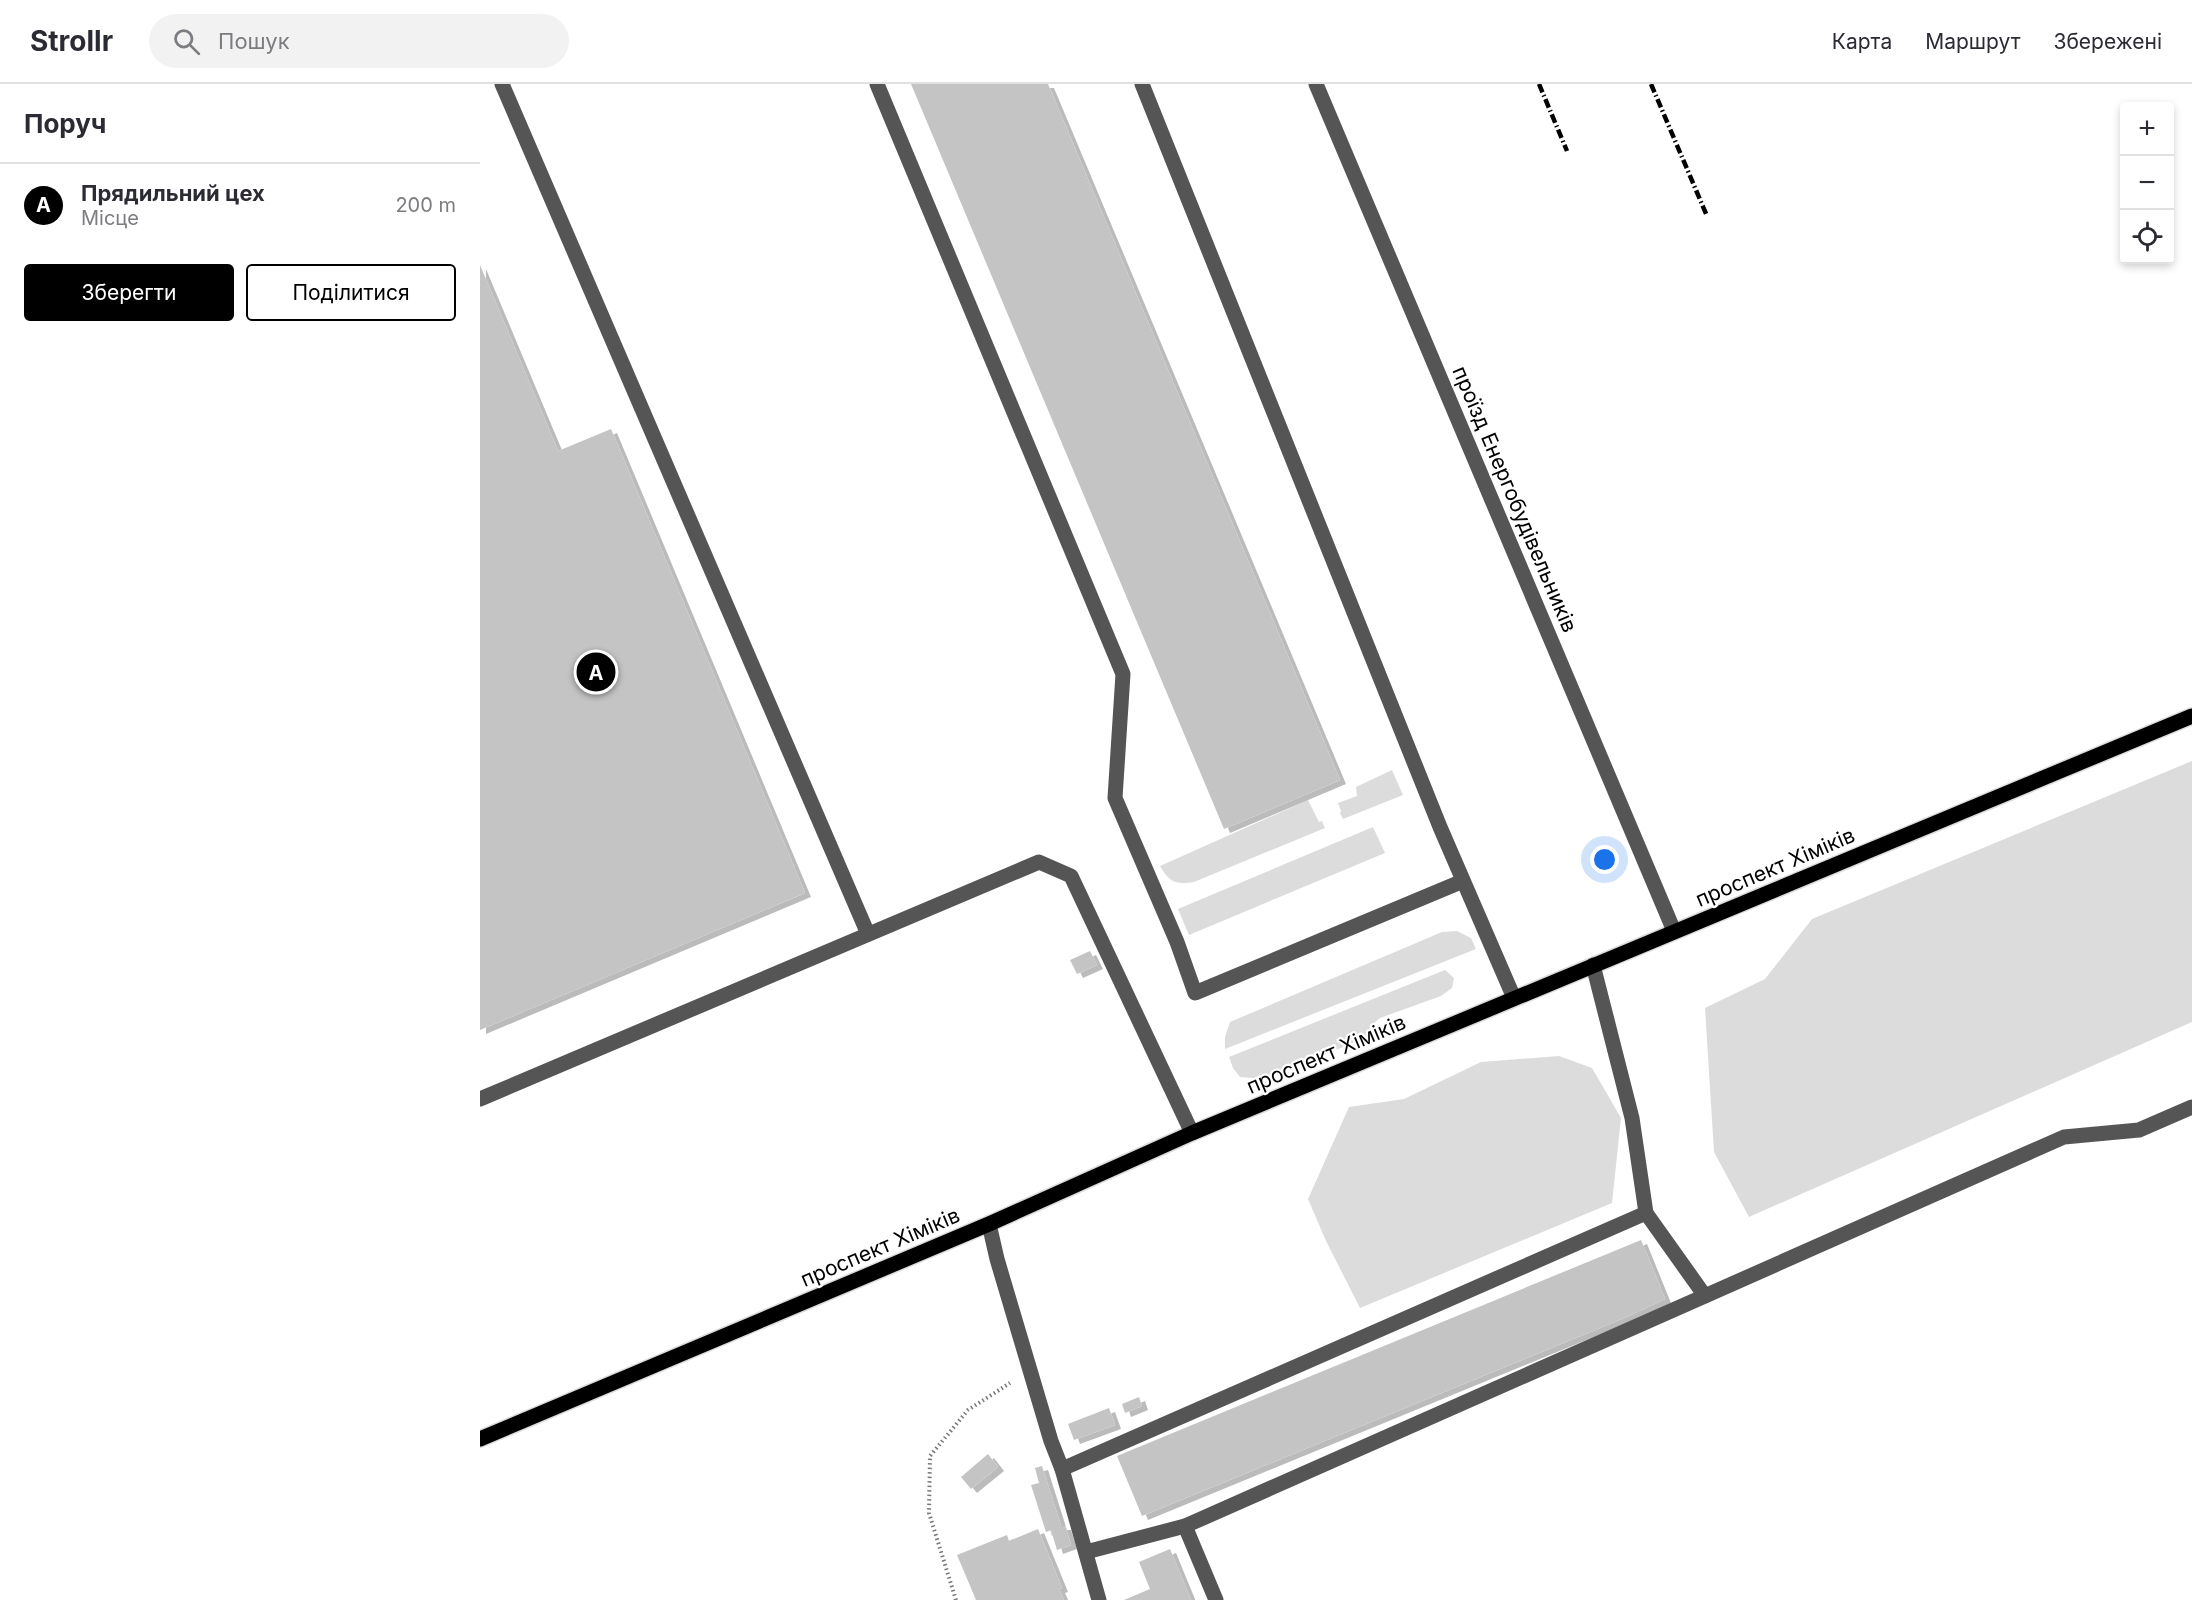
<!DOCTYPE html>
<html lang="uk">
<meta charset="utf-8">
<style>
body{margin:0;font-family:Inter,sans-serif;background:#f2f2f3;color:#2b2b33}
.controls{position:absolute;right:18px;top:18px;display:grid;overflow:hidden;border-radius:6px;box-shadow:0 3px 9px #0003}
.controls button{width:54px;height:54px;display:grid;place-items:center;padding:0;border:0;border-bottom:2px solid #e1e1e2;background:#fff;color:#2b2b33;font:30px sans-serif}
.you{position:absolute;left:1125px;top:776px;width:21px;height:21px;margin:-15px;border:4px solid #fff;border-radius:50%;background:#1a73e8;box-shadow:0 0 0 9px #1a73e833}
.badge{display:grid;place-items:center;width:39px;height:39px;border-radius:50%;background:#000;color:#fff;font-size:20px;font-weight:700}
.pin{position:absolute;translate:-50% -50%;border:3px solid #fff;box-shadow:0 2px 6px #0006}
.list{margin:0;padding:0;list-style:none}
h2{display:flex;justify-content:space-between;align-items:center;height:78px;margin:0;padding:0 24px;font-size:26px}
h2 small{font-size:20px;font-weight:400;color:#7c7c81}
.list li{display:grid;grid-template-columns:39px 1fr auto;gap:18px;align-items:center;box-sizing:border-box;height:84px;padding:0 24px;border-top:2px solid #e1e1e2}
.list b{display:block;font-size:22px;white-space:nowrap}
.list p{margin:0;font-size:20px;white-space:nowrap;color:#7c7c81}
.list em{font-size:20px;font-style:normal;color:#7c7c81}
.actions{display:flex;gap:12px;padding:18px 24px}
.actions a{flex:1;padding:14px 0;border:2px solid #000;border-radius:6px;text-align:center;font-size:21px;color:#000}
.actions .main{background:#000;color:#fff}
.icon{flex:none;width:33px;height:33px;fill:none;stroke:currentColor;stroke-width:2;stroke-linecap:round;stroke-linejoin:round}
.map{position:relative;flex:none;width:1712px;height:1516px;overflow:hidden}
header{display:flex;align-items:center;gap:36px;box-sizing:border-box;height:84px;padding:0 30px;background:#fff;border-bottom:2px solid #e1e1e2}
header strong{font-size:28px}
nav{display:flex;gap:33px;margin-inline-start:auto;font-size:21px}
.search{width:420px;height:54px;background:#f2f2f3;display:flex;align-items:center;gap:15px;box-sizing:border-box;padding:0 21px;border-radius:33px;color:#7c7c81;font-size:22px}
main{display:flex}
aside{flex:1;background:#fff}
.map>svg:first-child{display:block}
.green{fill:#dcdcdc}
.building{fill:#c4c4c4;filter:url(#shadow)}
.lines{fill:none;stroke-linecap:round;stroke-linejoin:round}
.major-casing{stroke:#dbdbdb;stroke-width:18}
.path{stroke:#777;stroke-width:4;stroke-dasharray:1.5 3;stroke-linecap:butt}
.minor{stroke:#555;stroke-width:15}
.major{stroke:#000;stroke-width:15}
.rail{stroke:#000;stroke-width:4.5;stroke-dasharray:9 3 1.5 3;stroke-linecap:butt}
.labels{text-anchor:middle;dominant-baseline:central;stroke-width:4.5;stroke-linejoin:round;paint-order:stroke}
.street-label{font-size:21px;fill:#000;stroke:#fff}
</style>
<header>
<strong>Strollr</strong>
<div class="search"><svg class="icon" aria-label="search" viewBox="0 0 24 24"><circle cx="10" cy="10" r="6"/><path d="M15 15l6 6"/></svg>Пошук</div>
<nav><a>Карта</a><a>Маршрут</a><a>Збережені</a></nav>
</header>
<main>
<aside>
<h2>Поруч<small></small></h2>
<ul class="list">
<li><span class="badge">A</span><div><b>Прядильний цех</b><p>Місце</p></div><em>200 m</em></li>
</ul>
<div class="actions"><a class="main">Зберегти</a><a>Поділитися</a></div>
</aside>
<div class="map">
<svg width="1712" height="1516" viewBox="0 0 1712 1516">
<defs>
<filter id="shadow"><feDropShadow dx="6" dy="4" stdDeviation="0" flood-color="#0004"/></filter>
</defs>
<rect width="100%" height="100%" fill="#fff"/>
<g class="green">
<polygon points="1712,677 1712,938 1269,1133 1234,1068 1225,924 1285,895 1332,835"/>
<polygon points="912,686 923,711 863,735 860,729 861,727 858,719 877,712 876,703"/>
<path d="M828 716 839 738 842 737 845 744 714 798C695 801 689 798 680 782Z"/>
<polygon points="893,743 905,769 709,851 698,825"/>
<polygon points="977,847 991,854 996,865 745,965 745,953 750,938 962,848"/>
<polygon points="965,886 974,894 972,904 961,912 900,934 894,939 893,944 896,949 787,995 760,993 753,984 749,973"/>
<polygon points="1079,972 1112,984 1141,1034 1132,1119 880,1224 846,1157 828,1115 869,1023 924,1015 1001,978"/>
</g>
<g class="building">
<polygon points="431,0 568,0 860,696 744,745"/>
<polygon points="0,181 78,367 131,345 325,809 0,946"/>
<polygon points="610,867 617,881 597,890 590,876"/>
<polygon points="1161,1156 1185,1215 1144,1234 662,1432 637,1372"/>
<polygon points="659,1313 662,1322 645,1329 642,1320"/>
<polygon points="629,1324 635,1341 594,1356 588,1340"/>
<polygon points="508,1370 518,1383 491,1405 481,1393"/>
<polygon points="562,1382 581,1442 585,1442 591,1461 577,1466 571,1446 566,1448 551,1401 559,1399 555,1384"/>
<polygon points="558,1445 582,1504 579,1505 584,1516 496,1516 477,1471 527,1451 529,1457"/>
<polygon points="690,1465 711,1516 644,1516 670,1505 659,1478"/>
</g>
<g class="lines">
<g class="major-casing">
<polyline id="major" points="0,1355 509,1140 712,1049 1712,632"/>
</g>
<polyline class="path" points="476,1516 449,1429 450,1372 488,1326 530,1299"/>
<g class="minor">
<polyline points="22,0 388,850"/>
<polyline points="397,0 643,590 635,714 697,858 715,909 983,797"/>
<polyline points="662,0 960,743 1034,914"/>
<polyline points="836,0 1194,847"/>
<polyline points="1113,881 1152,1034 1166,1129 1225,1212"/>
<polyline points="0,1015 559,778 591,792 712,1049"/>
<polyline points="509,1140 517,1175 571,1357 582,1385 619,1516"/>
<polyline points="582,1385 1166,1129"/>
<polyline points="705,1442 736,1516"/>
<polyline points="606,1468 705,1442 1584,1053 1659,1046 1712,1023"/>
</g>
<use href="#major" class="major"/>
<g class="rail">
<polyline points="1059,0 1087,67"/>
<polyline points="1171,0 1227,132"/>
</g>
</g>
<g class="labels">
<g class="street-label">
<text transform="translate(1035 415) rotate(67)">проїзд Енергобудівельників</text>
<text transform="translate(1295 783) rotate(-23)">проспект Хіміків</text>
<text transform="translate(846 970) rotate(-23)">проспект Хіміків</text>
<text transform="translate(400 1163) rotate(-23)">проспект Хіміків</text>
</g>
</g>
</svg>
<div class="controls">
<button>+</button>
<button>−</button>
<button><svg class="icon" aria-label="locate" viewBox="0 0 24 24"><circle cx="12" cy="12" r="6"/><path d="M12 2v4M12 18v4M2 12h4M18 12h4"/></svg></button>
</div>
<div class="you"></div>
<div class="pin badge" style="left:116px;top:588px">A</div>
</div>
</main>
